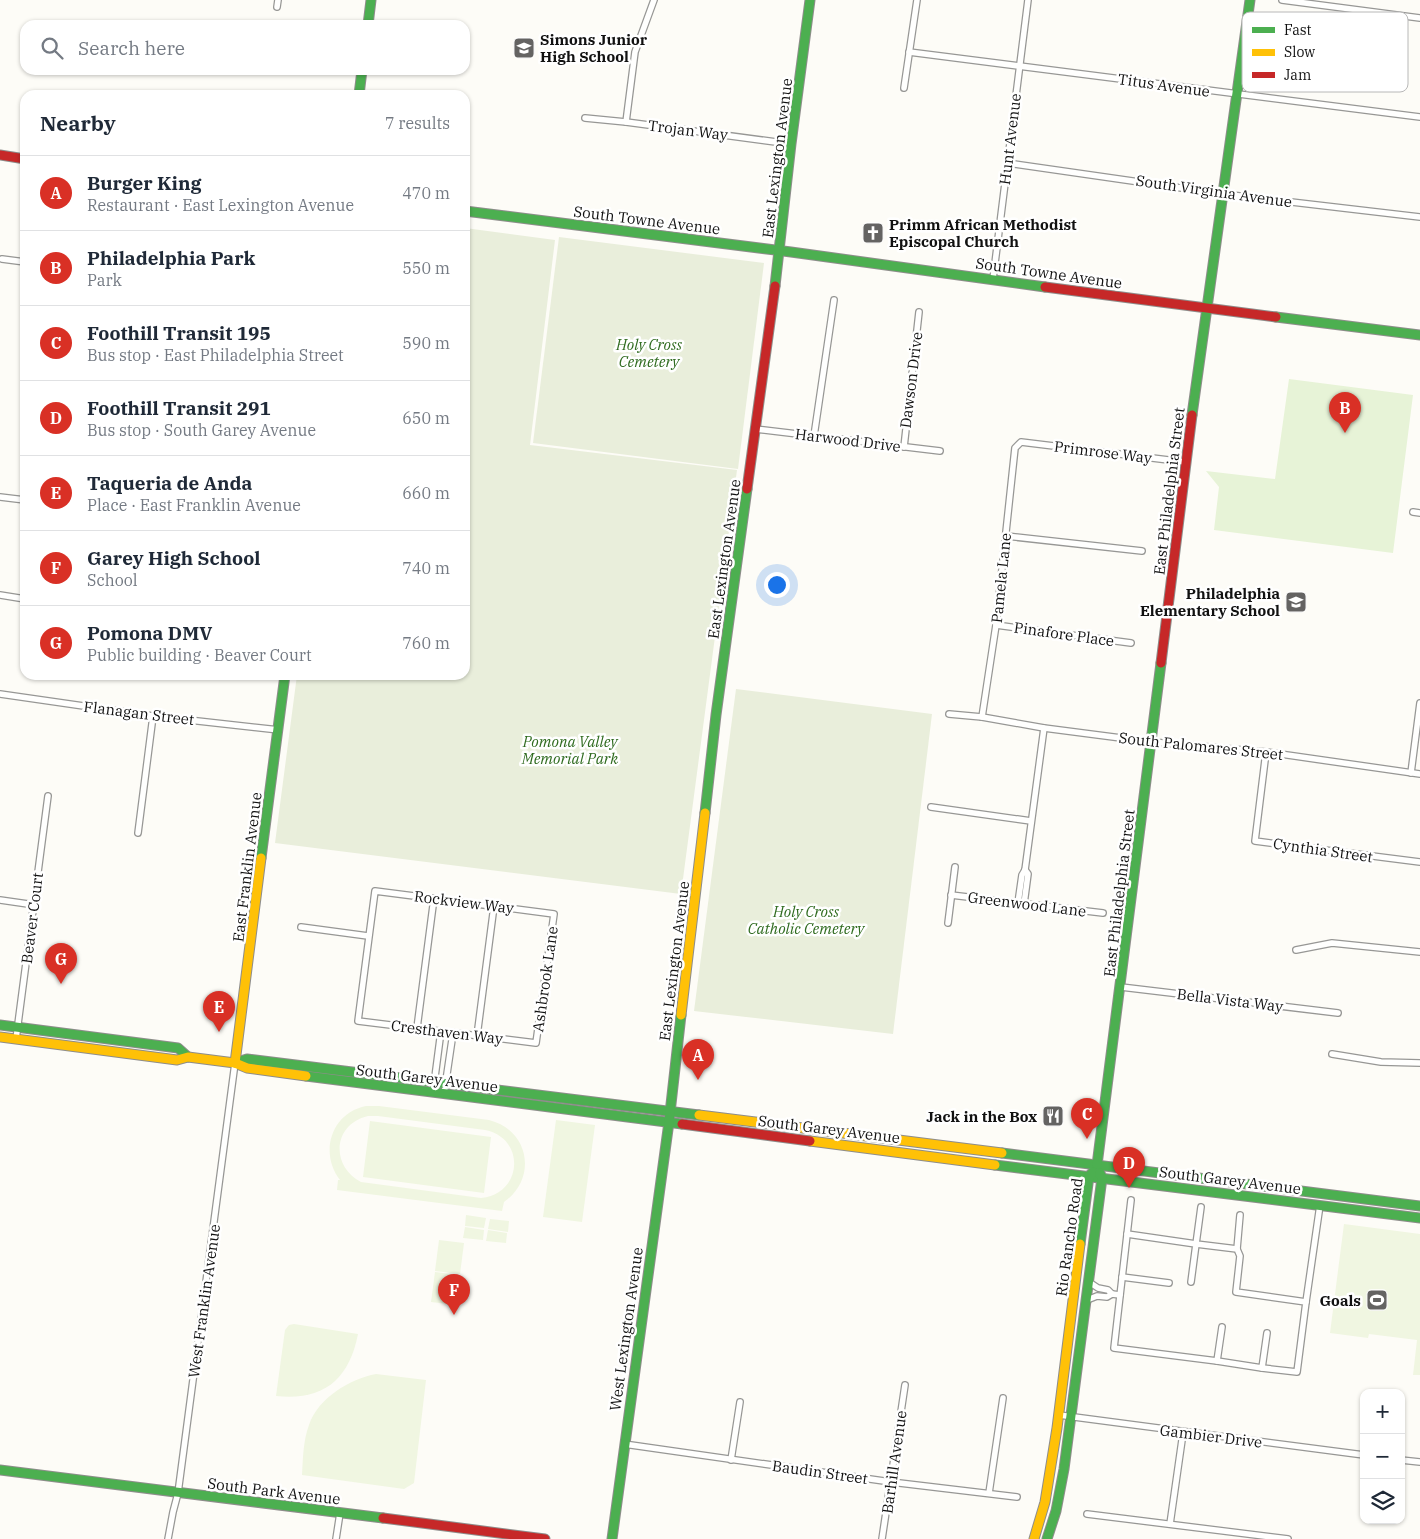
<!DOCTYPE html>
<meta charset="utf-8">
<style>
body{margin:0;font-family:"IBM Plex Serif",serif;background:#f6f6f7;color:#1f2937}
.controls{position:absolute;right:15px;bottom:15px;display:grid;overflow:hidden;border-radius:10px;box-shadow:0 1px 4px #0004}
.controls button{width:45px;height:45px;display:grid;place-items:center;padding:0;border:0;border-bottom:1px solid #e0e1e3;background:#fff;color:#1f2937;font:25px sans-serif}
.you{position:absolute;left:776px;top:584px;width:18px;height:18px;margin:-12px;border:4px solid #fff;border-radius:50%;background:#1a73e8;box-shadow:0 0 0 8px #1a73e833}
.badge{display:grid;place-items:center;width:32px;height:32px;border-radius:50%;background:#d93025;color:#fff;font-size:16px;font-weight:700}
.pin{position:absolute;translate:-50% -41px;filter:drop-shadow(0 1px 2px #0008)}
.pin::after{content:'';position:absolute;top:26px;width:18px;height:15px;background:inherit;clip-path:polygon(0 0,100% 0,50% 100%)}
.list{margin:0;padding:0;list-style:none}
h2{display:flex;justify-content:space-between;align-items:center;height:65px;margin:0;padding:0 20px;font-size:21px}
h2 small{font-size:16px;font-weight:400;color:#747a83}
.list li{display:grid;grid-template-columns:32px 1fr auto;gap:15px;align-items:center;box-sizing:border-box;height:75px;padding:0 20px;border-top:1px solid #e0e1e3}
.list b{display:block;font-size:19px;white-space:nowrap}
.list p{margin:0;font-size:16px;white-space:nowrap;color:#747a83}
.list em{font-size:16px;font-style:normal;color:#747a83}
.icon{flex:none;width:28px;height:28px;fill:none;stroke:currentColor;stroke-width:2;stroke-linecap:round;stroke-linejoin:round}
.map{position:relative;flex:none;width:1420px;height:1539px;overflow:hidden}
.search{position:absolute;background:#fff;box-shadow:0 1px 4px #0004;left:20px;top:20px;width:450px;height:55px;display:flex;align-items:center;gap:12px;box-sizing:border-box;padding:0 18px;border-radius:15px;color:#747a83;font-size:19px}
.panel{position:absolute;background:#fff;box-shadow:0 1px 4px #0004;left:20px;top:90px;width:450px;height:590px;border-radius:15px}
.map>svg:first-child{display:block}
.green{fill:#e7f3d7}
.cemetery{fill:#e9eedb}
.pitch{fill:#f0f6e1;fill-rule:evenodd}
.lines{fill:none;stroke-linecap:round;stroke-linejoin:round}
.street-casing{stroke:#979795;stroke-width:8}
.fast-casing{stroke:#8e8d8b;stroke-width:11}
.slow-casing{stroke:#8e8d8b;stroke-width:11}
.jam-casing{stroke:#8e8d8b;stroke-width:11}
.street{stroke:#fffffe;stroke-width:5.5}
.fast{stroke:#4caf50;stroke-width:9}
.slow{stroke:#ffc107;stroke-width:9}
.jam{stroke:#c62828;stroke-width:9}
.labels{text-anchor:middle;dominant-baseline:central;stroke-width:5;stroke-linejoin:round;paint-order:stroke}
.poi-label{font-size:15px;font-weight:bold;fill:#111;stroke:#fff;text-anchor:end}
.street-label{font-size:15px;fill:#111;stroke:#fff}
.park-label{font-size:15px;font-style:italic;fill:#2f6b1f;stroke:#fff}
.key{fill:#fff;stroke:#b8b8b8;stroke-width:1}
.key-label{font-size:14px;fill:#111}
</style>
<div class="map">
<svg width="1420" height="1539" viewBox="0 0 1420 1539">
<rect width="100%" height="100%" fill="#fdfcf7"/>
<polygon class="green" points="1289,379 1413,395 1393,553 1214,530 1219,487 1206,471 1275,479"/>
<g class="cemetery">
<polygon points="465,228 555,240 530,445 737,470 681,894 275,843 297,675 465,675"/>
<polygon points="559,237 764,263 738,469 533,443"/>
<polygon points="736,689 932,714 893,1034 694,1011"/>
</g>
<g class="pitch">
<path d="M366 1106H379L489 1120C529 1130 538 1178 504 1202L502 1211 337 1190 338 1180H340C319 1153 331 1113 366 1106ZM368 1116H378L485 1130C526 1138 523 1194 481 1198L361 1182C330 1166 333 1124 368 1116Z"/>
<polygon points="556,1120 595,1125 582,1222 543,1217"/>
<polygon points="370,1121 491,1137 484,1193 363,1177"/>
<polygon points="466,1215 486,1218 484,1228 465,1226"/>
<polygon points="490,1219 509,1221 508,1232 488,1229"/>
<polygon points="1344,1224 1420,1234 1420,1375 1413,1375 1417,1340 1369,1334 1368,1338 1330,1333"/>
<polygon points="465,1227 484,1230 483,1240 463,1238"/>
<polygon points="488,1230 507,1233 506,1243 486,1241"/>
<polygon points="439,1240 464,1243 460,1274 435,1271"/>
<polygon points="435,1272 460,1275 456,1305 431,1302"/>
<path d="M294 1324 358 1334C349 1380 323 1401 276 1396L285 1330 289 1325Z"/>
<path d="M376 1374 426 1380 414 1483 404 1489 302 1475C303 1459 303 1441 309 1425 318 1398 350 1379 376 1374Z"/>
</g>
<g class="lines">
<g class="street-casing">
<g id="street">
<polyline points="1282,0 1420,18"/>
<polyline points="277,7 278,0"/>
<polyline points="909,52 1420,117"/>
<polyline points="904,88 917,0"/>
<polyline points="585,118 626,122 791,144"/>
<polyline points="626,122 635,52 654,0"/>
<polyline points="1007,163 1223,194 1420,217"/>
<polyline points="2,259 25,262"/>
<polyline points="993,279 1028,0"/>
<polyline points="755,429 940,451"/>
<polyline points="814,436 834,300"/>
<polyline points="904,447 919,312"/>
<polyline points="0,497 25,500"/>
<polyline points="1413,512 1420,513"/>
<polyline points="1006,536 1142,551"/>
<polyline points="0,595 25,599"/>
<polyline points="996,625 1131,643"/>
<polyline points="0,694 153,716 279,730"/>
<polyline points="949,714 982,717 1044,728 1152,742 1266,752 1420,774"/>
<polyline points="982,717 996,625 1015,448 1021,442 1185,462"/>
<polyline points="1266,752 1255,841 1420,862"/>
<polyline points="1411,773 1420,703"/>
<polyline points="931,807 1031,821"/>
<polyline points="138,833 153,716"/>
<polygon points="375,891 554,914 536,1043 358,1021"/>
<polyline points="951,895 1103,913"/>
<polyline points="0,900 35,905"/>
<polyline points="1018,903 1022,875 1025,870 1044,728"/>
<polyline points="1024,904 1028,874 1025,870"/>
<polyline points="948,923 955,867"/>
<polyline points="301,927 368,936"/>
<polyline points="1296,950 1332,943 1420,952"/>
<polyline points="1121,987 1338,1013"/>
<polyline points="417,1028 434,898"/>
<polyline points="477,1036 494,906"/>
<polyline points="16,1039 48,796"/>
<polyline points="1332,1054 1381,1062 1420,1063"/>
<polyline points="433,1092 441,1031"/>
<polyline points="444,1094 453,1033"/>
<polyline points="1131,1200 1114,1348 1217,1361 1222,1327"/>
<polyline points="1201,1207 1196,1244 1237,1249 1240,1256 1236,1292 1306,1302 1297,1372 1262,1368"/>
<polyline points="1127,1234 1196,1244 1191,1282"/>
<polyline points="1237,1249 1240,1215"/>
<polyline points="1122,1277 1169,1283"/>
<polyline points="1089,1282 1098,1288 1108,1290 1112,1294"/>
<polyline points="1087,1300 1097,1296 1107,1297 1112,1294 1120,1295"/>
<polyline points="1306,1302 1320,1205"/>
<polyline points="1217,1361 1262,1368 1267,1333"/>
<polyline points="1059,1415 1364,1455"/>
<polyline points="624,1444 891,1482 1017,1497"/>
<polyline points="731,1460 740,1402"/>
<polyline points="1401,1460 1420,1462"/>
<polyline points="989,1493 1003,1398"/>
<polyline points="1087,1514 1288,1539"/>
<polyline points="1170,1524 1183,1433"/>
<polyline points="168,1539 173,1512 178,1493 235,1063"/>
<polyline points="336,1539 340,1513"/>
<polyline points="882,1539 905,1385"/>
</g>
</g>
<g class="fast-casing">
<g id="fast">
<polyline points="368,25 371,0"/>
<polyline points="359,95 362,70"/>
<polyline points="465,211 791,252 1045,287"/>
<polyline points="775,286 791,144 810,0"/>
<polyline points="1276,317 1420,335"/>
<polyline points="1192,415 1250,0"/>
<polyline points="705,813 716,715 747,489"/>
<polyline points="261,858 285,675"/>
<polyline points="0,1025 178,1048 188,1057"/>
<polyline points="235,1063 247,1059 699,1115"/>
<polyline points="306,1076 682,1124"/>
<polyline points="1002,1153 1420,1206"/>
<polyline points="995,1165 1420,1218"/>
<polyline points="1097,1165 1161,663"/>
<polyline points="1080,1244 1089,1176 1093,1172"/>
<polyline points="0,1470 383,1518"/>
<polyline points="612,1539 669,1122 681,1015"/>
<polyline points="1047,1539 1056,1511 1064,1469 1102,1178 1100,1173"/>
</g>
</g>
<g class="slow-casing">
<g id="slow">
<polyline points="681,1015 705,813"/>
<polyline points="0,1037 177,1060 188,1057 235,1063 247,1068 306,1076"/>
<polyline points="235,1063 261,858"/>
<polyline points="699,1115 1002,1153"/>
<polyline points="810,1141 995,1165"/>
<polyline points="1034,1539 1045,1502 1057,1428 1080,1244"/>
</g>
</g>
<g class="jam-casing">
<g id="jam">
<polyline points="0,155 25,159"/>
<polyline points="1045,287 1276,317"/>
<polyline points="747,489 775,286"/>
<polyline points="1161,663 1192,415"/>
<polyline points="682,1124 810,1141"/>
<polyline points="383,1518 545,1539"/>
</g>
</g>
<use href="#street" class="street"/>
<use href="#fast" class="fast"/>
<use href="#slow" class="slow"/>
<use href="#jam" class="jam"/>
</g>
<defs>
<g id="school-square" transform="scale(1.125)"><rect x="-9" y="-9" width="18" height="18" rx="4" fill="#646362" stroke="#fff"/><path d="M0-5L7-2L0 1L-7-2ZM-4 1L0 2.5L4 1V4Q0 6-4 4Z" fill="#fff"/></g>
<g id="church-square" transform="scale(1.125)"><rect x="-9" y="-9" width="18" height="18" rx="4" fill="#646362" stroke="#fff"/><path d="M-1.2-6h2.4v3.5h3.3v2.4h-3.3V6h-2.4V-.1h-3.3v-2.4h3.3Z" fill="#fff"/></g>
<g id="restaurant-square" transform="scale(1.125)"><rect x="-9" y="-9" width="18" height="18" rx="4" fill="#646362" stroke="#fff"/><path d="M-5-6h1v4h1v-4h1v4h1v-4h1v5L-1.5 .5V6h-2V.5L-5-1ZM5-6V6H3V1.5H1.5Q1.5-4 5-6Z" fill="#fff"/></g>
<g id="stadium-square" transform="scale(1.125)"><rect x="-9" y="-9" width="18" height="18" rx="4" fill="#646362" stroke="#fff"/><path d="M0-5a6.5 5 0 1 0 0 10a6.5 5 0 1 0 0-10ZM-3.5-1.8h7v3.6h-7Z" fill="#fff"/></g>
</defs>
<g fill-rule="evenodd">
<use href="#school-square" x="524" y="48"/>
<use href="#church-square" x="873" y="233"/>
<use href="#school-square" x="1296" y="602"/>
<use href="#restaurant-square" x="1053" y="1116"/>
<use href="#stadium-square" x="1377" y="1300"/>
</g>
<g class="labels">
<g class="poi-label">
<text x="540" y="39" text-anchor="start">Simons Junior<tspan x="540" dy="17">High School</tspan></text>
<text x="889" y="224" text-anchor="start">Primm African Methodist<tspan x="889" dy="17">Episcopal Church</tspan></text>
<text x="1280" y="593">Philadelphia<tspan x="1280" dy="17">Elementary School</tspan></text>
<text x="1037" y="1116">Jack in the Box</text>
<text x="1361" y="1300">Goals</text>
</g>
<g class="street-label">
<text transform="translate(1164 85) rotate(8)">Titus Avenue</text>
<text transform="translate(688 130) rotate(7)">Trojan Way</text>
<text transform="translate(1010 139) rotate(-83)">Hunt Avenue</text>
<text transform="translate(777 158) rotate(-83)">East Lexington Avenue</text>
<text transform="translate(1214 191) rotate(8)">South Virginia Avenue</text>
<text transform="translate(647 220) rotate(7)">South Towne Avenue</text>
<text transform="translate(1049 273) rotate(8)">South Towne Avenue</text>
<text transform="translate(911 380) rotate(-83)">Dawson Drive</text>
<text transform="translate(848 440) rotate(7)">Harwood Drive</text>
<text transform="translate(1103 452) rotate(7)">Primrose Way</text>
<text transform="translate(1169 491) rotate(-83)">East Philadelphia Street</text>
<text transform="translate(724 559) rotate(-82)">East Lexington Avenue</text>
<text transform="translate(1001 578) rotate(-84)">Pamela Lane</text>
<text transform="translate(1064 634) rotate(8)">Pinafore Place</text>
<text transform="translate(139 713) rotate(7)">Flanagan Street</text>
<text transform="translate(1201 746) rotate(6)">South Palomares Street</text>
<text transform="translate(1323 850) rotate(8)">Cynthia Street</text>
<text transform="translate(247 867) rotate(-83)">East Franklin Avenue</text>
<text transform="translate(1119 893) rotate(-83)">East Philadelphia Street</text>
<text transform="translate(464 902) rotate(7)">Rockview Way</text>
<text transform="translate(1027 904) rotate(7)">Greenwood Lane</text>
<text transform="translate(32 918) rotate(-83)">Beaver Court</text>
<text transform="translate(674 961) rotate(-83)">East Lexington Avenue</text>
<text transform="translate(545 979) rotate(-82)">Ashbrook Lane</text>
<text transform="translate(1230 1000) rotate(7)">Bella Vista Way</text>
<text transform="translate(447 1032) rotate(7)">Cresthaven Way</text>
<text transform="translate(427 1078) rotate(7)">South Garey Avenue</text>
<text transform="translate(829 1129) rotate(7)">South Garey Avenue</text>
<text transform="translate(1230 1180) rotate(7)">South Garey Avenue</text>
<text transform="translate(1069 1237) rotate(-82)">Rio Rancho Road</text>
<text transform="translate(204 1301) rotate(-82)">West Franklin Avenue</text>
<text transform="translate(626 1329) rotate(-82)">West Lexington Avenue</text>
<text transform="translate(1211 1436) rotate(7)">Gambier Drive</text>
<text transform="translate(894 1462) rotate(-82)">Barhill Avenue</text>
<text transform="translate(820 1472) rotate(8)">Baudin Street</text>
<text transform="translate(274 1491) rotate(7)">South Park Avenue</text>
</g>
<g class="park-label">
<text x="649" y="344">Holy Cross<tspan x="649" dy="17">Cemetery</tspan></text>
<text x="570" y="741">Pomona Valley<tspan x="570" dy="17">Memorial Park</tspan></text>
<text x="806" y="911">Holy Cross<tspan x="806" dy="17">Catholic Cemetery</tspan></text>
</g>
</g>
<rect x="1242" y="12" width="166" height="80" rx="8" class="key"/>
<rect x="1252" y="27" width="23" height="6" fill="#4caf50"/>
<rect x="1252" y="49" width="23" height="7" fill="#ffc107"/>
<rect x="1252" y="72" width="23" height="6" fill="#c62828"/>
<g class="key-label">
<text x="1284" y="35">Fast</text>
<text x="1284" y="57">Slow</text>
<text x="1284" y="80">Jam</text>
</g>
</svg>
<div class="controls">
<button>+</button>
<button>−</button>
<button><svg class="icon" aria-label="layers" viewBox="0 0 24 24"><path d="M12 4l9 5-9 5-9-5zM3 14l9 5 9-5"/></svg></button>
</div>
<div class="you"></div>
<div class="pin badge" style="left:698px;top:1080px">A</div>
<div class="pin badge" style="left:1345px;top:433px">B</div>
<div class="pin badge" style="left:1087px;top:1139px">C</div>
<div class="pin badge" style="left:1129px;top:1188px">D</div>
<div class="pin badge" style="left:219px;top:1032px">E</div>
<div class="pin badge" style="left:454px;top:1315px">F</div>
<div class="pin badge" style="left:61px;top:984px">G</div>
<div class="search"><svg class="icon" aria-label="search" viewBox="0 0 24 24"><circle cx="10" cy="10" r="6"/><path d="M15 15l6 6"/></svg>Search here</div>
<section class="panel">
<h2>Nearby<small>7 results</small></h2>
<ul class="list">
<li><span class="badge">A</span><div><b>Burger King</b><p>Restaurant · East Lexington Avenue</p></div><em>470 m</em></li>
<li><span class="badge">B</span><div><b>Philadelphia Park</b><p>Park</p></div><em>550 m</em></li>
<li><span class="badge">C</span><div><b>Foothill Transit 195</b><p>Bus stop · East Philadelphia Street</p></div><em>590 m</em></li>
<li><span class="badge">D</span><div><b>Foothill Transit 291</b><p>Bus stop · South Garey Avenue</p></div><em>650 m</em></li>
<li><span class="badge">E</span><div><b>Taqueria de Anda</b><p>Place · East Franklin Avenue</p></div><em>660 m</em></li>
<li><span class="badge">F</span><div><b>Garey High School</b><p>School</p></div><em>740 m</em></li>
<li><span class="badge">G</span><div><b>Pomona DMV</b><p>Public building · Beaver Court</p></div><em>760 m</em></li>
</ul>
</section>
</div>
